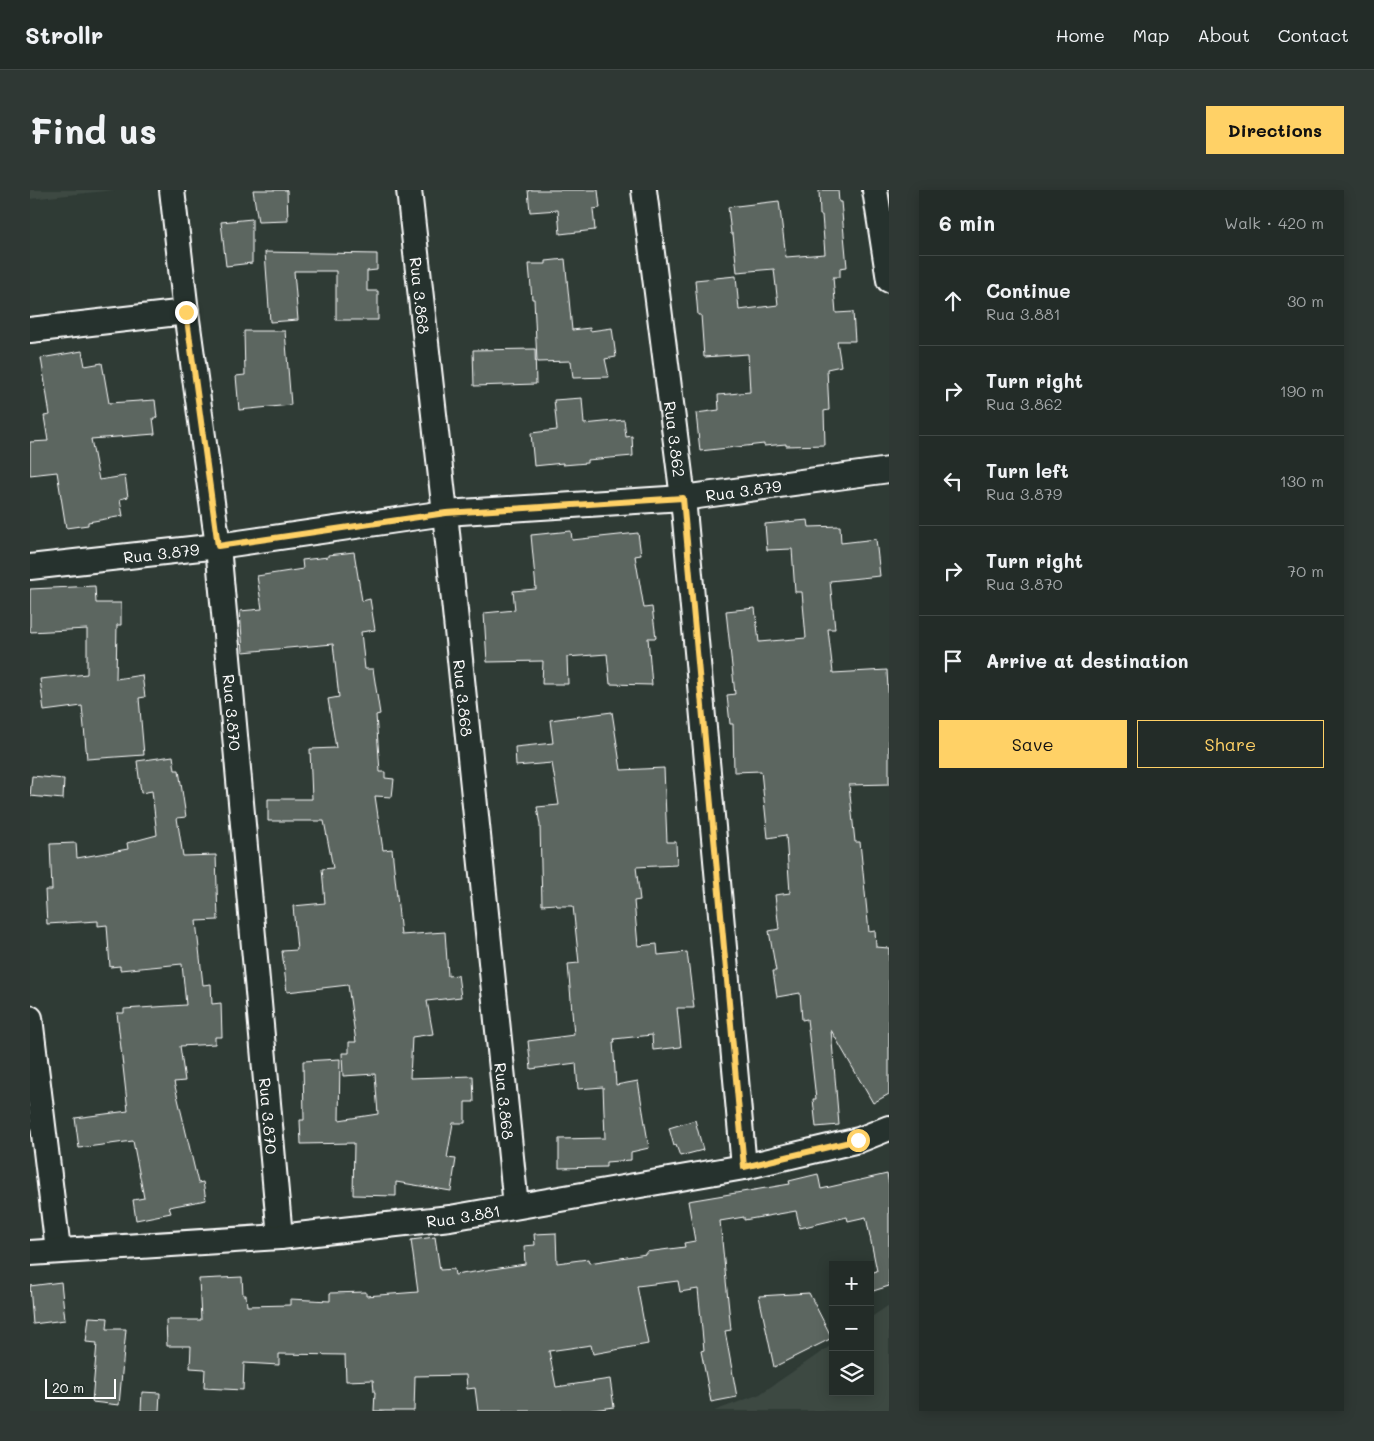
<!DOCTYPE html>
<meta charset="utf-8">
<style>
body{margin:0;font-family:Mali,sans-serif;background:#2f3834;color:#f1f3f6}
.controls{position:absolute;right:15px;bottom:15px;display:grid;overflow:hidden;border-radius:0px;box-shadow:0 2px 12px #0003}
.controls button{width:45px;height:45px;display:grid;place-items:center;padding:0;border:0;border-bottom:1px solid #404845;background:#232c28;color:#f1f3f6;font:25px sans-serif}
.scale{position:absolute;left:15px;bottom:12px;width:71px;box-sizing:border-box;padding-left:5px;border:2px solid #fff;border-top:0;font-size:14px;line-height:18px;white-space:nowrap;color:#fff;-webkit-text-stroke:4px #26332d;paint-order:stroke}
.stop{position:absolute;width:15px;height:15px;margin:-11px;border:4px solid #ffd166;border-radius:50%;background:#fff}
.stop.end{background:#ffd166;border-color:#fff;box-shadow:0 1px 5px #0008}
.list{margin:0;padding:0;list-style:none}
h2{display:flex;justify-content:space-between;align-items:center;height:65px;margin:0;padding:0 20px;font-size:21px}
h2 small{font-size:16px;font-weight:400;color:#a3a7a8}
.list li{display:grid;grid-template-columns:32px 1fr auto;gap:15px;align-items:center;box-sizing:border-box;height:90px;padding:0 20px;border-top:1px solid #404845}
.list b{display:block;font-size:19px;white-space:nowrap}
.list p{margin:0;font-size:16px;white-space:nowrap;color:#a3a7a8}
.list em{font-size:16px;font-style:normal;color:#a3a7a8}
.actions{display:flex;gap:10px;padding:15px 20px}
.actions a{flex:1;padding:11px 0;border:1px solid #ffd166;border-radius:0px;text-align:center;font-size:18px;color:#ffd166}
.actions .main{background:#ffd166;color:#111}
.icon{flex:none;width:28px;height:28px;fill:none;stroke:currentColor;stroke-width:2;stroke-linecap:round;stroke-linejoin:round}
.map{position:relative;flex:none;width:859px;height:1221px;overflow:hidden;border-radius:0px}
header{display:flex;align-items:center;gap:30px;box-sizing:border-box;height:70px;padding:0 25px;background:#232c28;border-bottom:1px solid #404845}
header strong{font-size:24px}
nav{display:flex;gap:28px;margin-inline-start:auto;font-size:18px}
.intro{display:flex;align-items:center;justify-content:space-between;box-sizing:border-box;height:120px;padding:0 30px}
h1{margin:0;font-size:35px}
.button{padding:12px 22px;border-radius:0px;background:#ffd166;color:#111;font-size:18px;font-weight:700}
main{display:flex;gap:30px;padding:0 30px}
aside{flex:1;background:#232c28;border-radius:0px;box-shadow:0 2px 12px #0003}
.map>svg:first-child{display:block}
.built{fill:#3c4842}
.building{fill:#5b6661;stroke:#fff}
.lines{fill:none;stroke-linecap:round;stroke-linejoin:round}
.minor-casing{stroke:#fff;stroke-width:28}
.minor{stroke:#26332d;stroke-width:24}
.route{stroke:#ffd166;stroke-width:6}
.labels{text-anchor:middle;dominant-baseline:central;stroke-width:4;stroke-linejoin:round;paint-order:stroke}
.street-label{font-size:16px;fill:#fff;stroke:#26332d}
</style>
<header>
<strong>Strollr</strong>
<nav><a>Home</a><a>Map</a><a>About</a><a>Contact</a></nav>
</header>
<div class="intro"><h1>Find us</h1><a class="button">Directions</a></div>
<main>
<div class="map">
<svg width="859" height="1221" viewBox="0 0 859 1221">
<rect width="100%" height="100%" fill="#2f3b35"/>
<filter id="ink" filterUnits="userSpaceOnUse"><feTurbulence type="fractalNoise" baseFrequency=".02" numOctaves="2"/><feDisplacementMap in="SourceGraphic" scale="10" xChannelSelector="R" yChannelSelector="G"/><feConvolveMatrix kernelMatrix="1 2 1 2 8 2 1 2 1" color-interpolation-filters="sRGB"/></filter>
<g filter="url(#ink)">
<g class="built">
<polygon points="0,0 85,0 0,9"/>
<polygon points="859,1115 859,1221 684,1221 730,1204 803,1154 803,1202 840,1202 840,1128"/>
</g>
<g class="building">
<polygon points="223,0 257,0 258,31 228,32"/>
<polygon points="498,0 568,0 570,18 563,19 565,40 530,44 528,20 500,22"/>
<polygon points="789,0 808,0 809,12 811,12 817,77 810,78 810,87 803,87 806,123 823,122 825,151 807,151 811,176 797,179 799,220 794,221 795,255 756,256 756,254 734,256 734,254 670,261 666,223 689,220 688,205 720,202 718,164 674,167 671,125 668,125 665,90 706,86 709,120 748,115 744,79 707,82 703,44 701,44 698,17 749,11 756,67 795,64 792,25 790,25"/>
<polygon points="222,29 222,73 196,76 191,32"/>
<polygon points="235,62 347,64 347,80 337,81 337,101 348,101 348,130 306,130 306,81 264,81 268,130 240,132"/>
<polygon points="535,69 542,140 560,138 560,141 582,138 586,167 575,169 579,187 543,188 541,171 507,172 504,109 502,109 499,74 516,74 516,71"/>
<polygon points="214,141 255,141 261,215 209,220 206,186 215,185"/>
<polygon points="505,159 506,194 444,196 443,160"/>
<polygon points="52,161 55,176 72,173 79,213 125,210 127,228 123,228 125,244 61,249 69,290 95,286 98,307 90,309 93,326 58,332 58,335 36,338 27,282 0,285 0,252 18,251 14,226 20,225 11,168"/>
<polygon points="552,208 554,234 594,230 596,247 602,246 603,266 557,270 557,273 533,275 533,273 504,276 501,243 527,240 524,210"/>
<polygon points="778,330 779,337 810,336 811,353 846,349 850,386 800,391 805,439 798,439 803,483 857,480 859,517 859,594 819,595 825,652 830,652 839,742 845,741 846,757 859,758 859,904 843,913 801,840 809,935 786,937 783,909 786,909 777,829 772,830 770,803 747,807 743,781 746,781 739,741 749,739 745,705 760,703 756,645 738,648 731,581 704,582 703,534 700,534 697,505 705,504 696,421 725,418 729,452 776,448 772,402 765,402 762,359 737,360 735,334"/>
<polygon points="541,341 542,350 608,343 611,365 605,366 614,418 622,417 626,448 618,448 622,495 580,494 577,464 537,467 538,494 512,494 513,471 457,472 454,423 485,420 483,401 506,399 501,345"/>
<polygon points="324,362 332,411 340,409 345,440 331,442 335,479 343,479 350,524 346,525 350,582 355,582 355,588 364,589 362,607 345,606 353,660 362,659 371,745 415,742 418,786 428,785 431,807 397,811 403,844 382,847 380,888 443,886 444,912 435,912 435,933 423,933 417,968 426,969 421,1001 366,992 366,1006 323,1005 324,953 271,954 270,930 274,930 273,871 310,869 309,930 348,924 345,884 313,886 312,863 319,863 319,852 326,852 318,795 257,802 252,761 267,760 263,716 295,713 292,679 303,678 294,631 238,631 238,609 282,609 280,559 306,558 298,509 309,507 303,454 213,462 210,421 232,419 227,386 273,379 272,370 298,367 298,365"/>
<polygon points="65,396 66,413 91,413 91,435 87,435 86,489 112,485 115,507 109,508 114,565 57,569 52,516 14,521 10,489 57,484 57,439 0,442 0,399"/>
<polygon points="582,522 591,580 634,578 637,652 646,652 647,675 606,677 610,710 604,711 608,756 627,754 628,765 657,762 664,818 647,818 651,857 623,860 622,845 584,849 585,852 583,852 586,895 608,891 619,958 601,962 601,970 576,972 576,977 529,978 529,949 575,948 573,897 548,899 546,873 501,879 498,851 544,845 538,774 549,773 543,716 527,716 526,714 512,715 510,635 507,617 529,615 522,573 486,576 485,557 523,553 520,530"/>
<polygon points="143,566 145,580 149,580 156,627 147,628 153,666 186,665 188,730 166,731 173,795 181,794 182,814 191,813 192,847 185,847 185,854 150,856 155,891 144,892 168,993 173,992 176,1010 139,1017 141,1023 106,1030 103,1010 114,1008 103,951 49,958 45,928 98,921 87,823 94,823 94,819 156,815 152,774 90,780 90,776 80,777 77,735 68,736 68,731 17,734 15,700 22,700 20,654 46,653 47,668 98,659 97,653 127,645 122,601 111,603 107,571"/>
<polygon points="2,586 34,589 33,609 0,606"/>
<polygon points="665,930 673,960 650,966 646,955 644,956 639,938"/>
<polygon points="788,984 791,999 857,984 859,995 859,1096 840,1102 840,1083 847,1081 836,1027 818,1031 817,1027 770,1038 766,1021 714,1030 714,1027 690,1031 701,1140 695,1141 707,1207 681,1212 671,1161 674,1160 668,1099 650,1102 648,1091 607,1096 618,1154 563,1164 561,1155 519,1161 526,1197 580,1189 584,1217 556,1221 448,1221 445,1198 437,1199 436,1185 385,1186 384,1221 344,1221 345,1202 344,1202 343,1190 316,1191 315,1165 249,1164 249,1175 214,1173 213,1200 174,1198 175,1179 160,1178 161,1156 137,1156 136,1130 171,1130 169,1089 212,1087 213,1105 216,1105 217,1116 260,1115 260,1109 300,1111 300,1103 336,1102 336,1106 388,1102 381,1050 405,1047 410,1080 424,1079 425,1085 495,1074 494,1056 505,1055 504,1044 526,1043 527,1073 558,1069 559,1073 616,1064 616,1062 655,1057 654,1053 665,1051 658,1011 760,994 759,991"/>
<polygon points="31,1092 35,1130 3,1134 0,1096"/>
<polygon points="779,1103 802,1148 744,1177 729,1106"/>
<polygon points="59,1127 78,1128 77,1139 96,1139 89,1215 62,1212 67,1153 56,1152"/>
<polygon points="112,1202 130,1203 129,1221 111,1221"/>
</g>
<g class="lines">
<g class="minor-casing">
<g id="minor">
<path id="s1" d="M142 0 156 122 188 356 250 1047"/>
<path id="s2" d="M379 0 415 323 486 1016"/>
<path id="s3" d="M614 0 653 308 714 977"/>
<polyline points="845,0 859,90"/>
<polyline points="0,140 156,122"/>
<path id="s4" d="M0 377 188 356 415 323 653 308 859 280"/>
<polyline points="0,828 28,1060"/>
<path id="s5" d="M0 1063 250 1047 420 1028 714 977 829 950 859 938"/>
</g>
</g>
<use href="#minor" class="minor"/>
</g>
</g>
<g class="lines" filter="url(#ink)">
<polyline class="route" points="156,122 188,356 416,323 653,308 714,977 828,950"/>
</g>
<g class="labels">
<g class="street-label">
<text stroke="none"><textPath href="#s2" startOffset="106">Rua 3.868</textPath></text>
<text stroke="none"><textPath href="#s3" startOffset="251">Rua 3.862</textPath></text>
<text stroke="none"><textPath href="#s4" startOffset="718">Rua 3.879</textPath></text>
<text stroke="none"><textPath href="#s4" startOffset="132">Rua 3.879</textPath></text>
<text stroke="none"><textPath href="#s2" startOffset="511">Rua 3.868</textPath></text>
<text stroke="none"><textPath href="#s1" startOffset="526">Rua 3.870</textPath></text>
<text stroke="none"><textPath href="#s2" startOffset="916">Rua 3.868</textPath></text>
<text stroke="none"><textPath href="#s1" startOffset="931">Rua 3.870</textPath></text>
<text stroke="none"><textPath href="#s5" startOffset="435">Rua 3.881</textPath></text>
</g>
</g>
</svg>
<div class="controls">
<button>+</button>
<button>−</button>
<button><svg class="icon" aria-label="layers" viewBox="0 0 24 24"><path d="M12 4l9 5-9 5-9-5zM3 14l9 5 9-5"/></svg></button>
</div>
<div class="scale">20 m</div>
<div class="stop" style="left:828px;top:950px"></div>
<div class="stop end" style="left:156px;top:122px"></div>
</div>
<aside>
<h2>6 min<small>Walk · 420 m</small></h2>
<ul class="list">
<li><svg class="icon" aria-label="ahead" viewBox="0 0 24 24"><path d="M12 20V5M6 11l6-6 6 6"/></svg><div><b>Continue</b><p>Rua 3.881</p></div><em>30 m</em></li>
<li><svg class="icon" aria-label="right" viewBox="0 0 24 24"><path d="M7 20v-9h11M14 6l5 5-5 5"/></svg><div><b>Turn right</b><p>Rua 3.862</p></div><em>190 m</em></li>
<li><svg class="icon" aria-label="left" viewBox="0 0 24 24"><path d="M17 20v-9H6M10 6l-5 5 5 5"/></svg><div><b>Turn left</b><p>Rua 3.879</p></div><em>130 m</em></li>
<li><svg class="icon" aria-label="right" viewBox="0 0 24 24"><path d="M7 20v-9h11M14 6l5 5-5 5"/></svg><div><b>Turn right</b><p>Rua 3.870</p></div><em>70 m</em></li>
<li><svg class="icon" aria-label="arrive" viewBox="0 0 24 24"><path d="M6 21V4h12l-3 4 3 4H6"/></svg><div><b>Arrive at destination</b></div></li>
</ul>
<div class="actions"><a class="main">Save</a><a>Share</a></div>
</aside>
</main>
